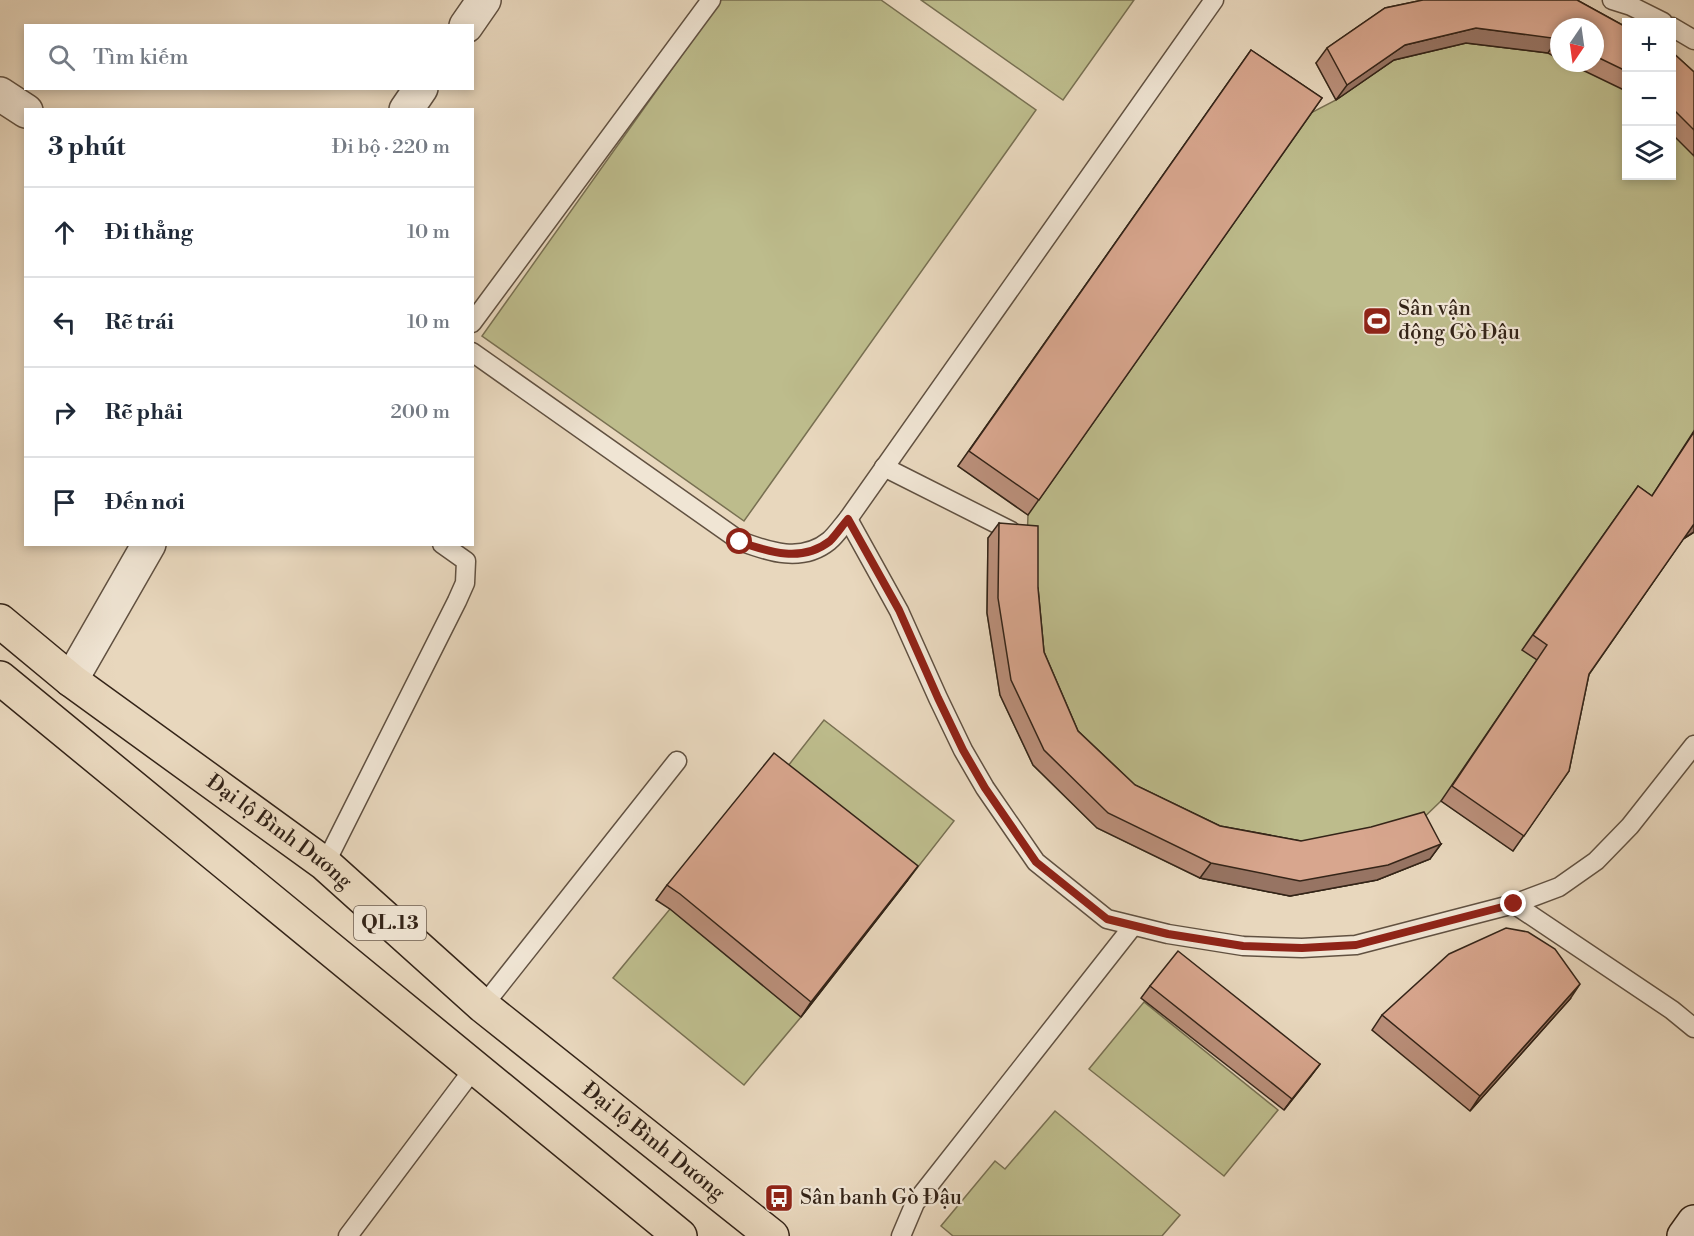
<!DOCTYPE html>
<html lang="vi">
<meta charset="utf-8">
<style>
body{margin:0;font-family:"Libre Bodoni",serif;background:#f6f6f7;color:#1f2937}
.controls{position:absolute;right:18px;top:18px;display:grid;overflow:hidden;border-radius:0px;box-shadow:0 3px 9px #0003}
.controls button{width:54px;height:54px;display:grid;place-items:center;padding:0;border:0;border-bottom:2px solid #e0e1e3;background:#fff;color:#1f2937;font:30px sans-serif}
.compass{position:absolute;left:1550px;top:18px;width:54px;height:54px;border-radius:50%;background:#fff;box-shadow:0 3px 9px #0003;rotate:193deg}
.stop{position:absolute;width:18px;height:18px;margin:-14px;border:4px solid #8f2418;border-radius:50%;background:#fff}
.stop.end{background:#8f2418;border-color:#fff;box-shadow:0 2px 6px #0008}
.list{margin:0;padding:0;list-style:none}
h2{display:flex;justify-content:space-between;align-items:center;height:78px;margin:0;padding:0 24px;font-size:26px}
h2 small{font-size:20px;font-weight:400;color:#747a83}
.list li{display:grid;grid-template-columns:39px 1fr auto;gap:18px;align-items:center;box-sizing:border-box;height:90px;padding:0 24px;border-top:2px solid #e0e1e3}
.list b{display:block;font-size:22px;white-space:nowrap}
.list em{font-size:20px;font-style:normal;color:#747a83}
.icon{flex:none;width:33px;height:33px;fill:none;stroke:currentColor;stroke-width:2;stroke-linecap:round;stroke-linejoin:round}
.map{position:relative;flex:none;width:1694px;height:1236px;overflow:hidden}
.search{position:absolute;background:#fff;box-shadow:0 3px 9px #0003;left:24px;top:24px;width:450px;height:66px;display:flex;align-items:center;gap:15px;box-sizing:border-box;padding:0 21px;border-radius:0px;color:#747a83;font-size:22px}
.panel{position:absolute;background:#fff;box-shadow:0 3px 9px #0003;left:24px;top:108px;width:450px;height:438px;border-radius:0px}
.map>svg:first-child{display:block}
.park{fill:#bdbc8c;stroke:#787052;stroke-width:1.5}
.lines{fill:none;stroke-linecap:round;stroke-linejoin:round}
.lane-casing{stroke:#615141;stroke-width:21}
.street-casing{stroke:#615141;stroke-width:36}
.secondary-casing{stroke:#342418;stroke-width:36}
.highway-casing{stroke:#342418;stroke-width:36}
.lane{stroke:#f0e5d4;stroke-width:18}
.street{stroke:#f0e5d4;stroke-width:33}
.secondary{stroke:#f0e5d4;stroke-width:33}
.highway{stroke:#e8d7bd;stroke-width:33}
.wall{fill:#ba8f7a;stroke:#342418;stroke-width:1.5}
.shaded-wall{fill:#977463;stroke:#342418;stroke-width:1.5}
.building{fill:#d8a68e;stroke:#342418;stroke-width:1.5}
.route{stroke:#8f2418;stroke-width:8}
.labels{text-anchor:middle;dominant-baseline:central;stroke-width:4.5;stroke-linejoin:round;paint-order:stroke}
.shield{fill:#f0e5d4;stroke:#6c5e50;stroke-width:1.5}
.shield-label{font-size:20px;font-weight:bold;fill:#342418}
.poi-label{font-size:21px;fill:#342418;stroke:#f0e5d4;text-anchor:start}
.street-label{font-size:21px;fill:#342418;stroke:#f0e5d4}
</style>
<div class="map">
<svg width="1694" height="1236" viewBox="0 0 1694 1236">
<rect width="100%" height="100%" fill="#e8d7bd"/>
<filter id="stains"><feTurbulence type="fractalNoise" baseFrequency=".00333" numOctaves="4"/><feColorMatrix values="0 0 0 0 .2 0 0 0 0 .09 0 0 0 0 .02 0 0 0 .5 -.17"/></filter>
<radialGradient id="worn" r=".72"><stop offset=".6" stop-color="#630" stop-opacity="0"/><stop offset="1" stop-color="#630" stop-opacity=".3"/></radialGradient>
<g class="park">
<polygon points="721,0 881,0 1036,110 744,521 482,336"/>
<polygon points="921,0 1134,0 1063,100"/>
<polygon points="1559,27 1559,63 1595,63 1626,47 1626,176 1672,176 1672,75 1694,97 1694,532 1683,539 1579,689 1558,786 1513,851 1441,801 1414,827 1430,859 1377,880 1290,896 1200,878 1097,828 1033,765 1000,695 987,613 988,538 1027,541 1028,515 958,466 1241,65 1311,113 1336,100 1316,63"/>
<polygon points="824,720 954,821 907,881 777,780"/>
<polygon points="670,909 801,1017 744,1085 613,978"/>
<polygon points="1144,1002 1278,1110 1224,1176 1089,1069"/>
<polygon points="1055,1111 1180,1215 1162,1236 953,1236 941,1226 995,1161 1005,1169"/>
</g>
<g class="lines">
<g class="lane-casing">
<g id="lane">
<polyline points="1612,0 1631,6 1663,22"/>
<polyline points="1672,27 1694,40"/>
<polyline points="472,323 711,0"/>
<path d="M472 352 740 541C769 552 802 563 829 541 836 535 842 526 848 519L1214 0"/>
<polyline points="884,467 1011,531"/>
<polyline points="848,519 899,611 938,698 963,750 985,788 1036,862 1107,919 1168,934 1243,946 1302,948 1356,945 1514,904 1559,887 1596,861 1630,826 1694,745"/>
<polyline points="325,864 457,601 465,583 466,561 442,544"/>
<polyline points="1514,904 1672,1010 1694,1028"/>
<polyline points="483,1006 677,761"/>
<polyline points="348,1236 475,1067"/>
<polyline points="901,1236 915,1203 1133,926"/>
</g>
</g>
<g class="street-casing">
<g id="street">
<polyline points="466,26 484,0"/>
<polyline points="0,94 26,111"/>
<polyline points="406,110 421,88"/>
<polyline points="71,680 149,544"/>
</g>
</g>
<g class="secondary-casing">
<polyline id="secondary" points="1684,1236 1694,1222"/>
</g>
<g class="highway-casing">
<g id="highway">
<path id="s1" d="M0 621 71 680 325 864 483 1006 772 1236"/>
<polyline points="0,678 680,1236"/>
</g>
</g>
<use href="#lane" class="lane"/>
<use href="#street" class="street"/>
<use href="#secondary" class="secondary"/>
<use href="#highway" class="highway"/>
</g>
<g class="wall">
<polygon points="1423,0 1577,0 1626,27 1626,91 1568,63 1595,63 1595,27 1559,27 1559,59 1548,53 1466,43 1394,60 1336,100 1316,63 1327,48 1385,8"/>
<polygon points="1251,50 1322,98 1028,515 958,466"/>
<polygon points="1671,51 1694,72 1694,156 1671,133"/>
<polygon points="1694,431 1694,532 1683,539 1589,674 1569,771 1513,851 1441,801 1537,660 1522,650 1638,486 1652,496"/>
<polygon points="999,523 1038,588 1044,652 1078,731 1135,785 1220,826 1301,841 1441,844 1430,859 1377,880 1290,896 1200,878 1097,828 1033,765 1000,695 987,613 988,538"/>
<polygon points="907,881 801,1017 670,909 656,900 667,885"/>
<polygon points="1150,986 1320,1064 1284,1110 1141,998"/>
<polygon points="1570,999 1470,1111 1372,1030 1382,1015"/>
</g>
<g class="shaded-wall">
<polygon points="1476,28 1558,38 1548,53 1466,43 1394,60 1336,100 1347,85 1405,45"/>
<polygon points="1694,524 1694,532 1683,539"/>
<polygon points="1441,844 1430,859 1377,880 1290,896 1200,878 1211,863"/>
<polygon points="918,866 907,881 801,1017 811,1002"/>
<polygon points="1580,984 1570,999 1470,1111 1480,1096"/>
<polygon points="1320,1064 1311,1076 1284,1110 1292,1099"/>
</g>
<g class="building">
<polygon points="1423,0 1577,0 1626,27 1626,71 1595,56 1595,27 1559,27 1559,39 1476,28 1405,45 1347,85 1327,48 1385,8"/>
<polygon points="1251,50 1322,98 1039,500 969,451"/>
<polygon points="1671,51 1694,72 1694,130 1671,107"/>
<polygon points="1694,432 1694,524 1589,674 1569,771 1524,836 1452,786 1547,645 1533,635 1638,486 1652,496"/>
<polygon points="999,523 1038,526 1038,588 1044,652 1078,731 1135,785 1220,826 1301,841 1371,827 1424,812 1441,844 1388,865 1300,881 1211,863 1108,813 1044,750 1011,680 998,598"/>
<polygon points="774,753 918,866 811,1002 680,894 667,885"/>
<polygon points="1506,928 1528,932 1555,949 1580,984 1480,1096 1382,1015 1449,954"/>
<polygon points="1178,951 1320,1064 1292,1099 1150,986"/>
</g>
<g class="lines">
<path class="route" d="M740 542C769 552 802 563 830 541 836 535 842 526 848 519L899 610 938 698 963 750 985 788 1036 862 1107 919 1168 934 1243 946 1302 948 1356 945 1514 904"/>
</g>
<defs>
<g id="stadium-square" transform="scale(1.5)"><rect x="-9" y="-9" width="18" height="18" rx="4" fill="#8f2418" stroke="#f0e5d4"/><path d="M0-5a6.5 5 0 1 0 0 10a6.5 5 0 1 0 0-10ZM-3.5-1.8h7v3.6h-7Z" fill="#fff"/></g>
<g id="bus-square" transform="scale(1.5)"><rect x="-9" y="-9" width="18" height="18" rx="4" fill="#8f2418" stroke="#f0e5d4"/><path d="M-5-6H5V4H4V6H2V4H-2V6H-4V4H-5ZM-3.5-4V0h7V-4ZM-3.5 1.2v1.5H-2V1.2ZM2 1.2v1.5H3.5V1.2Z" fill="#fff"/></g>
</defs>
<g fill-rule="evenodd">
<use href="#stadium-square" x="1377" y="321"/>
<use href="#bus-square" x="779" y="1198"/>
</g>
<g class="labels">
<rect class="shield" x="354" y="906" width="72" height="34" rx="4.5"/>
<g class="shield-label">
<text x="390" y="923">QL.13</text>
</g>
<g class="poi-label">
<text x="1398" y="309">Sân vận<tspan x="1398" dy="24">động Gò Đậu</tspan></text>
<text x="800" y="1198">Sân banh Gò Đậu</text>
</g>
<g class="street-label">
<text stroke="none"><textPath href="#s1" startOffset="350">Đại lộ Bình Dương</textPath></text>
<text stroke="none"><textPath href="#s1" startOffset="836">Đại lộ Bình Dương</textPath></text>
</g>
</g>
<rect width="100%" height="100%" filter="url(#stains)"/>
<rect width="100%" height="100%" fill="url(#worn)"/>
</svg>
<div class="controls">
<button>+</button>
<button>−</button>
<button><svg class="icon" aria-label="layers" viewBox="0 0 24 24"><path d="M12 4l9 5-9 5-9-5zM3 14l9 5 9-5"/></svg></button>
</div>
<svg class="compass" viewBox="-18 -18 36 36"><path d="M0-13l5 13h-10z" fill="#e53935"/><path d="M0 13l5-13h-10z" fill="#747a83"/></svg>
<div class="stop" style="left:740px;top:542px"></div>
<div class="stop end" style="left:1514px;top:904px"></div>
<div class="search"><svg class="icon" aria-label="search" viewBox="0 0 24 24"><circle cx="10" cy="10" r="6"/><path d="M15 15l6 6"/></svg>Tìm kiếm</div>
<section class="panel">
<h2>3 phút<small>Đi bộ · 220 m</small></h2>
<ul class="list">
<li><svg class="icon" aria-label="ahead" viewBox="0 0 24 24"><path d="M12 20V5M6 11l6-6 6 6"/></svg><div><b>Đi thẳng</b></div><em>10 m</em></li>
<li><svg class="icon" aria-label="left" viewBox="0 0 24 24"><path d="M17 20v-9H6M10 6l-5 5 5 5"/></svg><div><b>Rẽ trái</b></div><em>10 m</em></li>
<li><svg class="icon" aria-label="right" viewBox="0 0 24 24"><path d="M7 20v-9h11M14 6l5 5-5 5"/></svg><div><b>Rẽ phải</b></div><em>200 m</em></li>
<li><svg class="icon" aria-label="arrive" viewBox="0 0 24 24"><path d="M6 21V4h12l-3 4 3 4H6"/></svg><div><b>Đến nơi</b></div></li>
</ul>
</section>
</div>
